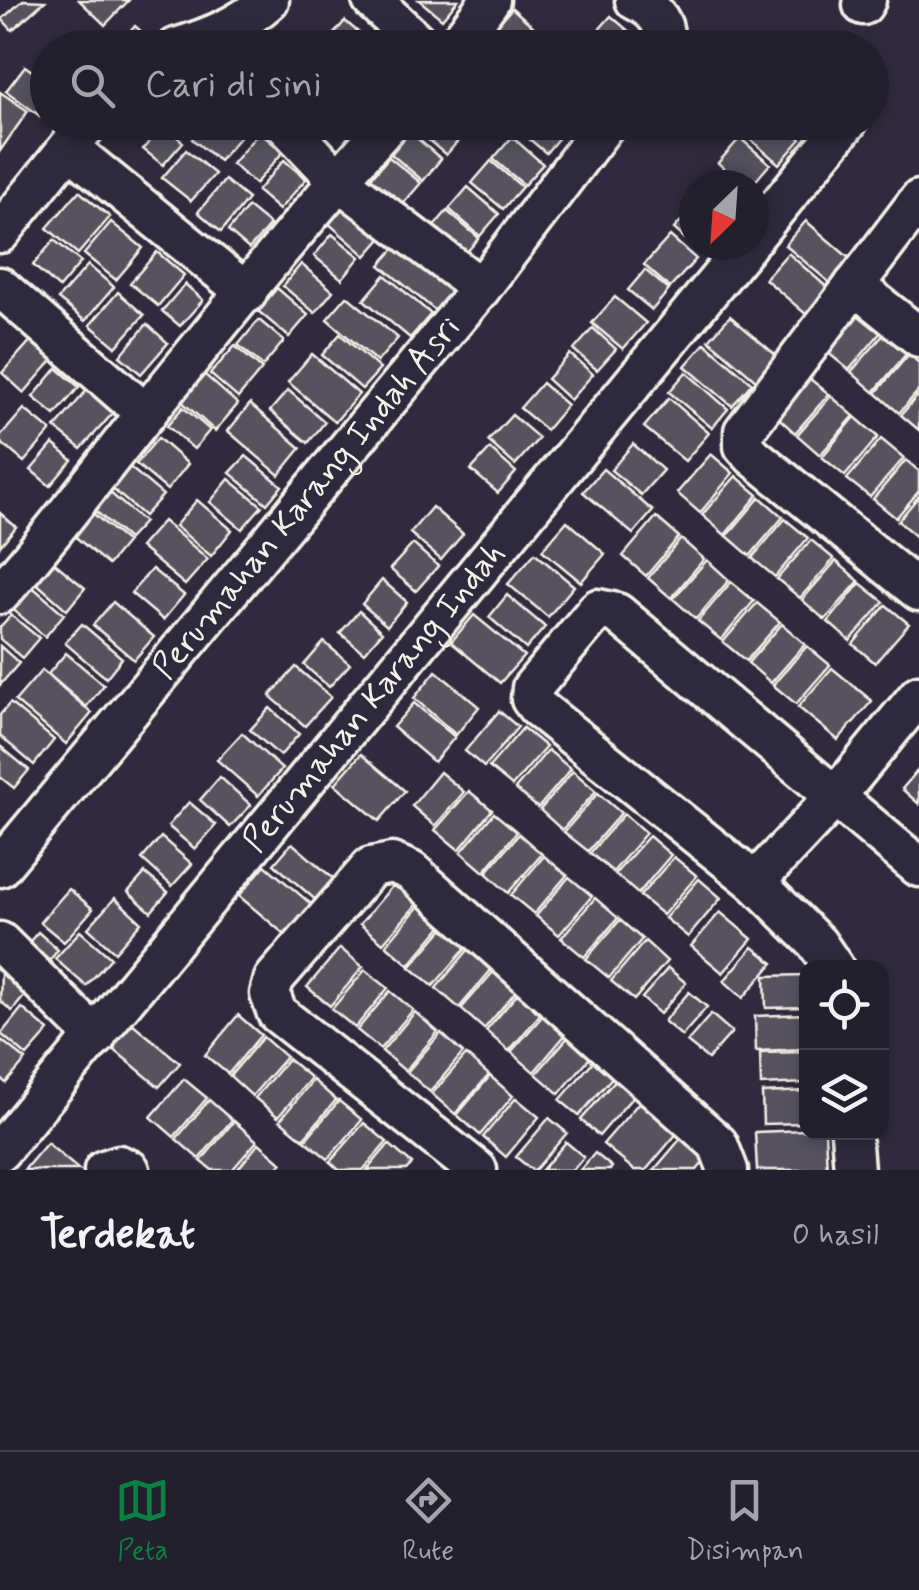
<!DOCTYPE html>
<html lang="id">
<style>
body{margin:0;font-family:Mynerve,sans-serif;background:#2b2836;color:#f1f3f6}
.controls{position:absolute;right:30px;bottom:30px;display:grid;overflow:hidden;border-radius:20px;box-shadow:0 5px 15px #0003}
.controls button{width:90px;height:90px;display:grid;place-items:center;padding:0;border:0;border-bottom:2px solid #403e4a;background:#23202e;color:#f1f3f6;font:50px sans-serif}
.compass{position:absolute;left:679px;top:170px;width:90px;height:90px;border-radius:50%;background:#23202e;box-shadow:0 5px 15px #0003;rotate:205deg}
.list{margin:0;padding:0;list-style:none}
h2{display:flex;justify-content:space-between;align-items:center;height:130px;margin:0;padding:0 40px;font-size:42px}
h2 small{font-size:32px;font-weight:400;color:#a3a3aa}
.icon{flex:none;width:55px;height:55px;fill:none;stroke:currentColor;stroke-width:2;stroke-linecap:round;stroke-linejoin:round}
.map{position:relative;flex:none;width:919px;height:1170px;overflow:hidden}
.search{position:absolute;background:#23202e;box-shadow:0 5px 15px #0003;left:30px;right:30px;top:30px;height:110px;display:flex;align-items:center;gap:25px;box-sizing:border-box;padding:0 35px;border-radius:55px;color:#a3a3aa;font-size:38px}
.sheet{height:280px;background:#23202e}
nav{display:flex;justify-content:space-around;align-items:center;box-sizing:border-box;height:140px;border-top:2px solid #403e4a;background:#23202e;font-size:28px;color:#a3a3aa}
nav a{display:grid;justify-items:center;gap:5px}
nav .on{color:#0b8043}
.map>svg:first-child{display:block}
.building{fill:#56525f;stroke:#f4f1e8;stroke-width:2.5}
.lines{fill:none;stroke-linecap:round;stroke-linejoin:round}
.minor-casing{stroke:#f4f1e8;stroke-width:45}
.minor{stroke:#2f2a3d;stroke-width:38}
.labels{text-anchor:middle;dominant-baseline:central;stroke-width:8;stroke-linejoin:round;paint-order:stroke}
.street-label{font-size:35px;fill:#f4f1e8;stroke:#2f2a3d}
</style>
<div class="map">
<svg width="919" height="1170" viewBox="0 0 919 1170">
<rect width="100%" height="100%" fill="#2f2a3d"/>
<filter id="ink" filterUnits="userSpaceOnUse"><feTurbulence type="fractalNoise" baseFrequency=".01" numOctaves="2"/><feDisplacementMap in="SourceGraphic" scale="20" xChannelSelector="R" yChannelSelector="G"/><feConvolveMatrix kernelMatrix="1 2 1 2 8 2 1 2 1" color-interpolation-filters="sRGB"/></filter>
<g filter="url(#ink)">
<g class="building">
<polygon points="23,0 45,1 12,30 2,19"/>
<polygon points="79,0 129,0 105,25"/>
<polygon points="419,0 458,0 442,19"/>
<polygon points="512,8 543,35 532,48 491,48 483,41"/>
<polygon points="611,16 645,45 643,48 594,48 588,42"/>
<polygon points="345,21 364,37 355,48 329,48 325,44"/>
<polygon points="135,26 152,41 147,48 134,48 124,39"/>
<polygon points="25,66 48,83 48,105 40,116 6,91"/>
<polygon points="0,92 28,111 0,151"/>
<polygon points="206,122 246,122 249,126 219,161 192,139"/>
<polygon points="419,122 453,122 465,133 446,155 414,128"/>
<polygon points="529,122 568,122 570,124 546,153 521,132"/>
<polygon points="765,122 783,122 801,139 779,164 750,139"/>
<polygon points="164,125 183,142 163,165 143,149"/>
<polygon points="259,132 283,152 255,184 232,164"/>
<polygon points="410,132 441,159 423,181 391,154"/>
<polygon points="512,137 543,164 524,185 493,159"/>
<polygon points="740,138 770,164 752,185 743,185 718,163"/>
<polygon points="186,150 215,174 191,201 162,178"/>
<polygon points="389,157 421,183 402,205 370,179"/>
<polygon points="284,160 306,179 279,210 257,191"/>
<polygon points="491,161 522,187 503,209 472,183"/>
<polygon points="225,180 248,199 221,232 198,212"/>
<polygon points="468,187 499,214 480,236 449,209"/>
<polygon points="79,191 110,217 78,254 47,228"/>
<polygon points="348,200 386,233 366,256 328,223"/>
<polygon points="694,206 694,245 702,245 698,250 674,229"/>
<polygon points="248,207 270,225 249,249 228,231"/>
<polygon points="447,211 479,238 460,260 428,233"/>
<polygon points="806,221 856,264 836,288 785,245"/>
<polygon points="111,222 143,248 116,280 84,254"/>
<polygon points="332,234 360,257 342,279 314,256"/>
<polygon points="670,236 696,259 670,288 644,265"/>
<polygon points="54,240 81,262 59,288 33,265"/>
<polygon points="400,242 457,289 437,312 380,265"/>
<polygon points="157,252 184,275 158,306 130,283"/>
<polygon points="788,253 830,290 808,316 765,279"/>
<polygon points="301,264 333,291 315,313 283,286"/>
<polygon points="88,265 114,287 85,321 58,299"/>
<polygon points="645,270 669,290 652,310 628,290"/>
<polygon points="385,275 431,314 410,338 364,300"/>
<polygon points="185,284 203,300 180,326 162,311"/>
<polygon points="277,288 308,315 289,337 258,311"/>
<polygon points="118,292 144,315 116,347 90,325"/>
<polygon points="347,296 398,338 377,362 327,319"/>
<polygon points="615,297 646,323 623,349 592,323"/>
<polygon points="859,311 882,331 849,370 826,351"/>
<polygon points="730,316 778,357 757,381 709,340"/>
<polygon points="259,320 284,341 263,366 238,345"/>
<polygon points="147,324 168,343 141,374 120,356"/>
<polygon points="593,328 616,349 597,370 574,350"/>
<polygon points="885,333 907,353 874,392 851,372"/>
<polygon points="340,334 380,369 362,389 322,355"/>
<polygon points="33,338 56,356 24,393 2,373"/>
<polygon points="705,343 752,383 732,406 685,366"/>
<polygon points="235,346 262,369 238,398 210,374"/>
<polygon points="312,354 359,394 335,422 288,382"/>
<polygon points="570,354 593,374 570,400 547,379"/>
<polygon points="909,354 919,363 919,390 899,413 876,393"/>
<polygon points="57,368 79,387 55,415 33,397"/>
<polygon points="686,372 728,409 712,428 669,392"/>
<polygon points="204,374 238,404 215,431 181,401"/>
<polygon points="805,375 829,394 795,433 773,413"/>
<polygon points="542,383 567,405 546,430 520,408"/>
<polygon points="87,390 113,413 81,449 55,428"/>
<polygon points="288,390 325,422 308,443 270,411"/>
<polygon points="919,394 919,430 901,415"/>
<polygon points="831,396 854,416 820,455 797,435"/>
<polygon points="669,398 709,433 685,461 644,427"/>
<polygon points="250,404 301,448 279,475 228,431"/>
<polygon points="183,407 210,430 194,449 167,426"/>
<polygon points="24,409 51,431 24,462 0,442 0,437"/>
<polygon points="512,415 539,438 515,465 488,441"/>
<polygon points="855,417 878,437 845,476 822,457"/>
<polygon points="158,438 188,464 167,490 136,464"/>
<polygon points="881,439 904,458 870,497 847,479"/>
<polygon points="53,444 72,460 50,486 31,470"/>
<polygon points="633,444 663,470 641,495 611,470"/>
<polygon points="490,449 516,472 498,493 471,470"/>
<polygon points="711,454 733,473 700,513 677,493"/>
<polygon points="246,456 282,486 267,504 230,473"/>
<polygon points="906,460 919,471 919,491 896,518 873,499"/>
<polygon points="126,464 163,495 144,516 108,485"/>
<polygon points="603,469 653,511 633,534 583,492"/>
<polygon points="736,476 758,495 725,535 702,515"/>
<polygon points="229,479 262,506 242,529 210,502"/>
<polygon points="108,491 144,522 128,539 93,509"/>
<polygon points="919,496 919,539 898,521"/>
<polygon points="760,497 783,517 750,556 727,536"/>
<polygon points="197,500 232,530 211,556 175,526"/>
<polygon points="432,507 463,534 441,560 410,533"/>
<polygon points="89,510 127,542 108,565 70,532"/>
<polygon points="0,513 16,527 0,546"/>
<polygon points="656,517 679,537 646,576 623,556"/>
<polygon points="785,519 808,538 775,577 752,558"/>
<polygon points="163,521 208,559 185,585 140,547"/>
<polygon points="567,521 605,554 581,582 542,550"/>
<polygon points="681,539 704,559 671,598 648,578"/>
<polygon points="811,540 834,559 800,598 777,579"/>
<polygon points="413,544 438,566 416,591 390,569"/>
<polygon points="535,553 574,586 548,617 508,584"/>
<polygon points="51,560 85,588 67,610 34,581"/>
<polygon points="707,560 729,580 696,619 673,599"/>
<polygon points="836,561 859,581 825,620 802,600"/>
<polygon points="152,569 184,595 163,620 131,593"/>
<polygon points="382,580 407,602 387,626 362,604"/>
<polygon points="731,582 754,601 721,640 698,621"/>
<polygon points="860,583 884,602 850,641 828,622"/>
<polygon points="29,584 64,614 45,637 9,606"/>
<polygon points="507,595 545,627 526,649 489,617"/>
<polygon points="113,602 154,637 134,660 93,625"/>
<polygon points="757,603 780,622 746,661 723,642"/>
<polygon points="886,605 909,624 875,663 853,644"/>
<polygon points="359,611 382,632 364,653 340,633"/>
<polygon points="11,615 39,638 22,658 0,639 0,627"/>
<polygon points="474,615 524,656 500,683 451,642"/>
<polygon points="82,624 122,658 106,678 65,643"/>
<polygon points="782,624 805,644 771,683 748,663"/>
<polygon points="324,642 350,664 329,687 304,665"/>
<polygon points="0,646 19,663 0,685"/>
<polygon points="807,646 830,665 796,704 773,685"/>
<polygon points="66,653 104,685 86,707 48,674"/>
<polygon points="296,667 331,697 305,726 270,696"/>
<polygon points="832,668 872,701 838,740 798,707"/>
<polygon points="42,670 92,713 66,744 15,701"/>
<polygon points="436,671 479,707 456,735 414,698"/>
<polygon points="10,703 54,740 34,765 0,736 0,715"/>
<polygon points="414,703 455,737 434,762 393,727"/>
<polygon points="270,708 299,734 280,756 250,730"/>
<polygon points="499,711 518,727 484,767 465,751"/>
<polygon points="523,728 546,747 512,786 489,767"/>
<polygon points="242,733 282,769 258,796 217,760"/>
<polygon points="0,746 29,770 14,788 0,777"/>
<polygon points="548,750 571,769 538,808 515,789"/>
<polygon points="361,754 405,791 379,821 335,784"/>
<polygon points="919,769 919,804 902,789"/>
<polygon points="573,771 596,791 562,830 540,810"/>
<polygon points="440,772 464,792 435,826 412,806"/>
<polygon points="220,777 251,805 230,827 200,800"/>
<polygon points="469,791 492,810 459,850 435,830"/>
<polygon points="598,793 621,813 588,851 564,832"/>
<polygon points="189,802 216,825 195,849 168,826"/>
<polygon points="494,813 517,832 484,872 461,852"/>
<polygon points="624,814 646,833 613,872 590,853"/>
<polygon points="519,834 542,854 508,893 486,873"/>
<polygon points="649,836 671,855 638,894 615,874"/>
<polygon points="161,837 192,864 172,886 142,859"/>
<polygon points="292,843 336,881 318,902 274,864"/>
<polygon points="544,856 567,875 534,914 511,895"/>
<polygon points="674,857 697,876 663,915 640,896"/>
<polygon points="265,865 317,909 290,939 239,896"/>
<polygon points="145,873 168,892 151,912 128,892"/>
<polygon points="569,877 592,896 559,935 536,916"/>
<polygon points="699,879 721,898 688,937 665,918"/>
<polygon points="394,884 417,904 383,943 360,924"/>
<polygon points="69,889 93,909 64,942 40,922"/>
<polygon points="115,898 141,922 115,952 88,928"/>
<polygon points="595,898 618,918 584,957 561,938"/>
<polygon points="419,906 442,926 409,965 386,945"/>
<polygon points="720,912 752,939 723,973 691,946"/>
<polygon points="620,920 642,939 609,978 586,959"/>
<polygon points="444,928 467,947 433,986 410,967"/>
<polygon points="80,931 111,958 86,986 55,959"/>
<polygon points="38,932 58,950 46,965 25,947"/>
<polygon points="645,941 667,961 634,1000 611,981"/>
<polygon points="753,947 773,963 743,998 724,981"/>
<polygon points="340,948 363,967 330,1006 307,987"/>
<polygon points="469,949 492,969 459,1008 436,988"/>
<polygon points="668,968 686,983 660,1014 642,998"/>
<polygon points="365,970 388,988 355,1028 332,1009"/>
<polygon points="495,970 517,990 484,1029 461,1009"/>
<polygon points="1,972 27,993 12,1011 0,1001"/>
<polygon points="806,975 806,1007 766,1008 765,976"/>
<polygon points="390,991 413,1010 380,1049 357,1030"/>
<polygon points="519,992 542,1012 509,1051 486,1031"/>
<polygon points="689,992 707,1007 682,1036 664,1021"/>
<polygon points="22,1008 49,1031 27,1056 1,1034"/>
<polygon points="415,1012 438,1032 405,1071 382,1051"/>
<polygon points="545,1013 567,1033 534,1072 511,1052"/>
<polygon points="711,1014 732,1032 708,1059 687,1042"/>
<polygon points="806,1014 806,1049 756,1051 755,1016"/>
<polygon points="238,1015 261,1035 228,1074 205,1055"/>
<polygon points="132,1023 180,1063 159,1087 111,1047"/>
<polygon points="441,1033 463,1053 430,1092 407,1072"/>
<polygon points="570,1035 593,1054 559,1094 536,1074"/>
<polygon points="263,1037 286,1057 252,1096 230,1076"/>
<polygon points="0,1039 26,1060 6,1083 0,1078"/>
<polygon points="806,1052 806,1083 761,1085 760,1053"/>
<polygon points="466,1055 489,1075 455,1114 432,1094"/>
<polygon points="596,1058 615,1074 579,1116 560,1100"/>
<polygon points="288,1059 311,1078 278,1117 255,1098"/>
<polygon points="490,1076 513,1096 480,1135 457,1115"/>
<polygon points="617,1078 635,1094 599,1136 581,1120"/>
<polygon points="184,1079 207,1098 174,1137 151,1117"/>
<polygon points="313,1080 336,1100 303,1139 280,1120"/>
<polygon points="806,1091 806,1123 763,1124 762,1093"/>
<polygon points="516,1098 539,1117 506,1157 483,1137"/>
<polygon points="642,1099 679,1131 646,1170 634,1170 603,1144"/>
<polygon points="209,1100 232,1120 199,1159 176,1139"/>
<polygon points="339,1101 362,1120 328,1159 305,1140"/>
<polygon points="549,1118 567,1133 535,1170 532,1170 516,1157"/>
<polygon points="234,1121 257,1141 232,1170 212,1170 201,1161"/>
<polygon points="364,1123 387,1142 363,1170 339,1170 330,1162"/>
<polygon points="806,1130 825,1132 827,1170 757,1170 755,1132"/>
<polygon points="683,1136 708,1157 697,1170 654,1170"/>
<polygon points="566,1142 584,1157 573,1170 542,1170"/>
<polygon points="47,1143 79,1170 24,1170"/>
<polygon points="259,1143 282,1163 276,1170 237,1170"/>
<polygon points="389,1144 412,1164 406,1170 367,1170"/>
<polygon points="595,1153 612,1167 610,1170 580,1170"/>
</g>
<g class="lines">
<g class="minor-casing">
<g id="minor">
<polyline points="372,0 423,48"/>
<path d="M635 0C655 10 670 25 661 48"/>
<polyline points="863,5 866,0"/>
<path d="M176 48C212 37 241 25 269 0"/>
<polyline points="455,48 490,0"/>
<polyline points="283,122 338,180 481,288"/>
<polyline points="69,148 247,293"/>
<polyline points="919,200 744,431 744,446 753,456 919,591"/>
<polyline points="0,233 89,122"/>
<polyline points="754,236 847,122"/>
<polyline points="854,285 919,337"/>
<polyline points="0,287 146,414"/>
<path d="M0 594C51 537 96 475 144 416 224 317 305 217 390 122"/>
<path id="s1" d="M0 867 481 288 607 122"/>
<polyline points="755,882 836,796 919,695"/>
<polyline points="0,942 96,1037"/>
<polyline points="834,968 817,943 755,882 537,707 531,699 532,688 598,609 617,613 919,867"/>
<polyline points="851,1132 854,1170"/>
<path id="s2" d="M0 1151 747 245"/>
<polyline points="104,1170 119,1165 130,1170"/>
<polyline points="477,1170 277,1013 270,994 274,979 371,867 392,863 411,871 718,1144 728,1170"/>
</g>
</g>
<use href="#minor" class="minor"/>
</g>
</g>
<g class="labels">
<g class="street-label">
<text stroke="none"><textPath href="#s1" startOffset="480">Perumahan Karang Indah Asri</textPath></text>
<text stroke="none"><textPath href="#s2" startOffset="588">Perumahan Karang Indah</textPath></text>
</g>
</g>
</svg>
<div class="controls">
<button><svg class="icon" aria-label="locate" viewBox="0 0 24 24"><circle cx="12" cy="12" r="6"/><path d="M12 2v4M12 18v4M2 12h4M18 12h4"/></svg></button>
<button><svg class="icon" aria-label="layers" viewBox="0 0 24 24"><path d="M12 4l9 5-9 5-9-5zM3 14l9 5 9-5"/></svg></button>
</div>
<svg class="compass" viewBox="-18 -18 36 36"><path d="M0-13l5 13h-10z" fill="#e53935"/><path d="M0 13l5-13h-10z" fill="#a3a3aa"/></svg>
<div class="search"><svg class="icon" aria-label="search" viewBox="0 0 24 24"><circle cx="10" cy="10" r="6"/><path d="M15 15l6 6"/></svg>Cari di sini</div>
</div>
<section class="sheet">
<h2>Terdekat<small>0 hasil</small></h2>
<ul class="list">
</ul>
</section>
<nav>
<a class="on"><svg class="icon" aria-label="map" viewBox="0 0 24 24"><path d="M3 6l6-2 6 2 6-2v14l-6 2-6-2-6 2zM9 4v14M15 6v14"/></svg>Peta</a>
<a><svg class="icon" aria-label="directions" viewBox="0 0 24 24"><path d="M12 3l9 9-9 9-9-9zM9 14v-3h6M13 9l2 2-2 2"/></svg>Rute</a>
<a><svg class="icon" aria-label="saved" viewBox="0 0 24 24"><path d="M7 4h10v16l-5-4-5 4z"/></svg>Disimpan</a>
</nav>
